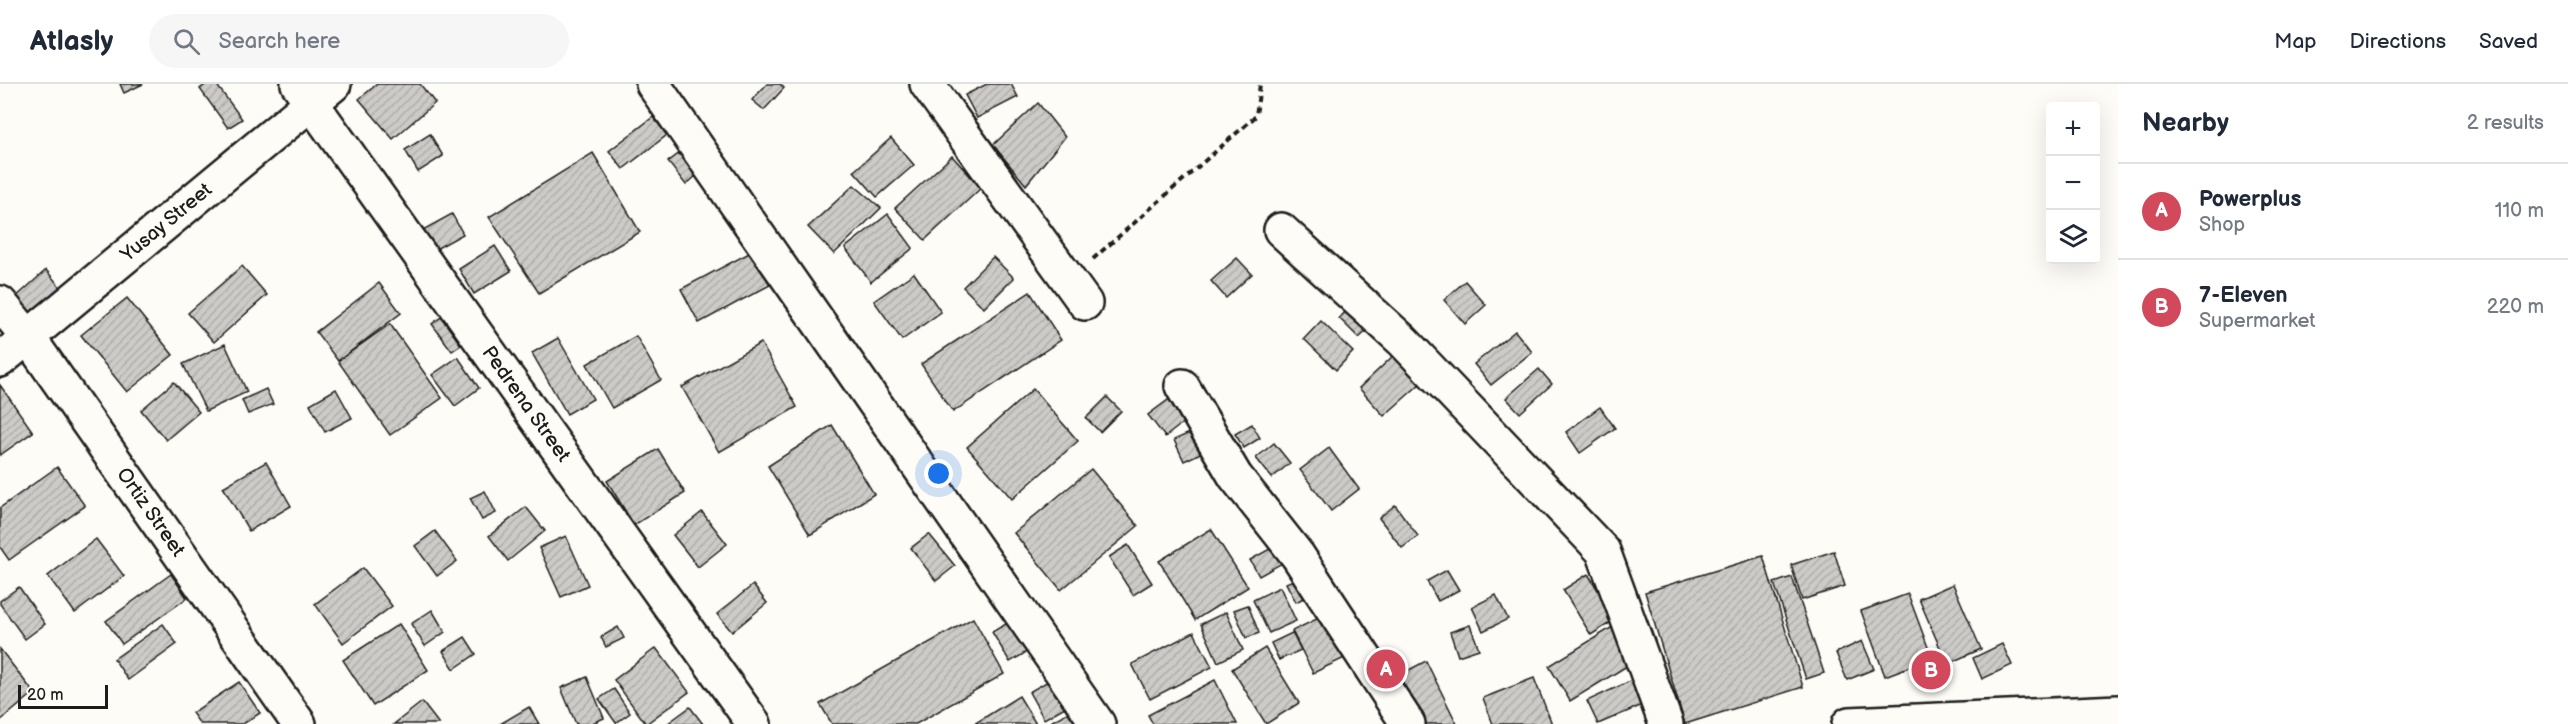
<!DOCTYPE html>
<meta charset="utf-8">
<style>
body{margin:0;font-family:"Balsamiq Sans",sans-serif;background:#f6f6f7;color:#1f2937}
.controls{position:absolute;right:18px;top:18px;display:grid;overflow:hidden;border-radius:6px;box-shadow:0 6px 24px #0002}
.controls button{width:54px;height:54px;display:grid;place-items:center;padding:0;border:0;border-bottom:2px solid #e0e1e3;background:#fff;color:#1f2937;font:30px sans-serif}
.scale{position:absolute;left:18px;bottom:15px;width:90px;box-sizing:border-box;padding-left:6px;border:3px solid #1c1c1c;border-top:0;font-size:16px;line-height:21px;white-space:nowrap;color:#1c1c1c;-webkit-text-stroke:4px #fdfcf7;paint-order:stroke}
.you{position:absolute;left:939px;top:390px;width:21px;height:21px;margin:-15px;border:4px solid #fff;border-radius:50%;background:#1a73e8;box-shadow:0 0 0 9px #1a73e833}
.badge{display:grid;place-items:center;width:39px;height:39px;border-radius:50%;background:#d1495b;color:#fff;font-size:20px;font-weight:700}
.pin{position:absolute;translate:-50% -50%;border:3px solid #fff;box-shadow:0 2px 6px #0006}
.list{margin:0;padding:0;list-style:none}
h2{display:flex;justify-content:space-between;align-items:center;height:78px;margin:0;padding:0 24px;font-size:26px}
h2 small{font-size:20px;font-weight:400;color:#747a83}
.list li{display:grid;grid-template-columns:39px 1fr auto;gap:18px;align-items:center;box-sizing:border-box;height:96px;padding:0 24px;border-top:2px solid #e0e1e3}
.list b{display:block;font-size:22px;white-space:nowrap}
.list p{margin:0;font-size:20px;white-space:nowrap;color:#747a83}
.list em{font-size:20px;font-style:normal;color:#747a83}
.icon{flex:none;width:33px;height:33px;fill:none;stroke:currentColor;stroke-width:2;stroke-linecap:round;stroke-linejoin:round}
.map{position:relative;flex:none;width:2118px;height:640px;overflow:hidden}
header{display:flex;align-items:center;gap:36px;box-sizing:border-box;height:84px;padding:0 30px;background:#fff;border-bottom:2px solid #e0e1e3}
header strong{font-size:28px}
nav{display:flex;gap:33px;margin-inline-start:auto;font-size:21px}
.search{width:420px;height:54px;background:#f6f6f7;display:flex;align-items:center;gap:15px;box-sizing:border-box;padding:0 21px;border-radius:33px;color:#747a83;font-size:22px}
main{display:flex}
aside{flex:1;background:#fff}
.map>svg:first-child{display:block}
.building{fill:url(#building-hatch);stroke:#1c1c1c;stroke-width:1.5}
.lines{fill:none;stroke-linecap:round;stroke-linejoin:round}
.street-casing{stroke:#1c1c1c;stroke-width:38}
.primary-casing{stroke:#1c1c1c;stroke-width:38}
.path{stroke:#1c1c1c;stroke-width:4;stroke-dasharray:6 4.5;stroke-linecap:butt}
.street{stroke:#fdfcf7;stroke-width:33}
.primary{stroke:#fdfcf7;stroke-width:33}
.labels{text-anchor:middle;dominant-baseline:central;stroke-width:4.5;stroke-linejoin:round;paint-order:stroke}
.street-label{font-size:20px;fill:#1c1c1c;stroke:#fdfcf7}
</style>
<header>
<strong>Atlasly</strong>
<div class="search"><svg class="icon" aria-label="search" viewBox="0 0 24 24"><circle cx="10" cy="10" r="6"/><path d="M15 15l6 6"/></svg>Search here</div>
<nav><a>Map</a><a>Directions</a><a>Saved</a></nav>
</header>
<main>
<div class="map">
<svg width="2118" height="640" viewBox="0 0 2118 640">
<defs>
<pattern id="building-hatch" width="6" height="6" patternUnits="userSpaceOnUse" patternTransform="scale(1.5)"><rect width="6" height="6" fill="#cccbc8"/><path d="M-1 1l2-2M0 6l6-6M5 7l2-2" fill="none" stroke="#afaeab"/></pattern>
</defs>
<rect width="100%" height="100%" fill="#fdfcf7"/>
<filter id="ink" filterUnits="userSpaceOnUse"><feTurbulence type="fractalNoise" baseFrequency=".0167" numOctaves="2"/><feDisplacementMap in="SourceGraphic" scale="12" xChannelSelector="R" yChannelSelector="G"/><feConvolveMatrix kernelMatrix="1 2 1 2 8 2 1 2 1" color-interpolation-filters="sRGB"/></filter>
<g filter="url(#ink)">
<g class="building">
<polygon points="120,0 143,0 124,9"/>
<polygon points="206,0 216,0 242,35 228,44 200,5"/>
<polygon points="377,0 420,0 435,19 393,55 359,15"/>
<polygon points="767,0 780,0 784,4 764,26 752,16"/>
<polygon points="987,0 1011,0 1018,13 977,34 965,11"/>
<polygon points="1038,19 1065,53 1026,101 993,61"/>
<polygon points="653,33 667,51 623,85 609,67"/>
<polygon points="430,50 443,72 418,88 405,66"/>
<polygon points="891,54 914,81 877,113 854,87"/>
<polygon points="681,68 699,89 686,101 668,78"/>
<polygon points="593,69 640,148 539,209 489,133"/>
<polygon points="952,72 981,104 925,156 895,124"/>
<polygon points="854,101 881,124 834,170 808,143"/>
<polygon points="452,130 463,150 432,167 421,147"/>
<polygon points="888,130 913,164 871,198 845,164"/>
<polygon points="495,162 511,187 474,210 459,185"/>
<polygon points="753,167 770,201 699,239 681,205"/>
<polygon points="993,173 1014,194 984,224 963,203"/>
<polygon points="1237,174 1252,190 1226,214 1211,197"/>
<polygon points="242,182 267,211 214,258 188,229"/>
<polygon points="46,186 61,204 29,232 14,215"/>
<polygon points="914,189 941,228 902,256 874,217"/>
<polygon points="1465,197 1486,221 1465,240 1444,216"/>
<polygon points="379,199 401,229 338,277 316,248"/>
<polygon points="1030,208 1061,256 953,328 921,280"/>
<polygon points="127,214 173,271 127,308 81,251"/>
<polygon points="1355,219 1375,239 1359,254 1339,234"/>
<polygon points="441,233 461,261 452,267 432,240"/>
<polygon points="1321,237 1353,268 1336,286 1304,255"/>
<polygon points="390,240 442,314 390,351 338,277"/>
<polygon points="1515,247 1532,268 1491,301 1474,280"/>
<polygon points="636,252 661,296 612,324 587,280"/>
<polygon points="558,254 593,315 567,330 532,269"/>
<polygon points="761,259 797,323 719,368 682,303"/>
<polygon points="225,260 247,308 206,327 183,280"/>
<polygon points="1394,271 1420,300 1384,332 1359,304"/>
<polygon points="458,273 479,304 455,322 432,291"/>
<polygon points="1539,285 1552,300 1520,329 1506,314"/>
<polygon points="174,298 199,328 166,356 141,326"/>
<polygon points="0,301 33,348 0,371"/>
<polygon points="266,305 273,320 248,330 242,316"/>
<polygon points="336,305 352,334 325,348 310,320"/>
<polygon points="1033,305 1078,357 1012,415 967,363"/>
<polygon points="1176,310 1193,331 1165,353 1148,331"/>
<polygon points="1107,313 1121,327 1100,348 1086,334"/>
<polygon points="1600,323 1615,344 1580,369 1566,348"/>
<polygon points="1252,340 1260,354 1244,364 1235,350"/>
<polygon points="832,341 874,410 810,451 768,382"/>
<polygon points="1196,346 1205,367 1184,377 1174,356"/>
<polygon points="1274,359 1290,379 1272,394 1256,374"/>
<polygon points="1329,364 1359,405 1331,427 1300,386"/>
<polygon points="658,365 685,409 634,441 607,397"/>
<polygon points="266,378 291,422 249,447 223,403"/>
<polygon points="57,383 85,422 9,476 0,463 0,424"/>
<polygon points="1091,385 1138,442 1061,506 1014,449"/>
<polygon points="485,407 496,429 482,436 470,414"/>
<polygon points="1395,421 1418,452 1402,464 1379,434"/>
<polygon points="526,423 545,447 508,477 489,452"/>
<polygon points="702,428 727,460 698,483 673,451"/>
<polygon points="1211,445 1248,503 1195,536 1159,477"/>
<polygon points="435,447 457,477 437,492 415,462"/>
<polygon points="929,450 955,482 936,497 911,464"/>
<polygon points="566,452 588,501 561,513 539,464"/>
<polygon points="96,455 124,492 75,529 48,492"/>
<polygon points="1284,457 1293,473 1259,492 1250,476"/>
<polygon points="1128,461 1152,499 1133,511 1109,473"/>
<polygon points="1834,467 1845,502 1802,516 1791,481"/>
<polygon points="1763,472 1803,603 1685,640 1645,508"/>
<polygon points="363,484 392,522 343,559 315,520"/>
<polygon points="1447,486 1459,506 1438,517 1427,497"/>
<polygon points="171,490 187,514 122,560 106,537"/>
<polygon points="1306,490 1315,508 1296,518 1286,499"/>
<polygon points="1588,490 1616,535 1591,551 1563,506"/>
<polygon points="1792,493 1824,589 1806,595 1774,499"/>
<polygon points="1953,500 1981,565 1947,580 1919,515"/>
<polygon points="753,501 767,519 732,548 717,530"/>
<polygon points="19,503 45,540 25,555 0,520 0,517"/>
<polygon points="1280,503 1296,537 1269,549 1253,516"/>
<polygon points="1908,510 1932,574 1885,592 1861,527"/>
<polygon points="1496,511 1508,535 1483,547 1472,523"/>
<polygon points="1248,521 1259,549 1246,554 1234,526"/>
<polygon points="432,526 445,548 425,562 411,540"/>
<polygon points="1226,528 1243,566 1218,578 1201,540"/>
<polygon points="1331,528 1351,571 1313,589 1292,547"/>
<polygon points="1018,533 1035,563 1010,578 992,548"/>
<polygon points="973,534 1004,590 916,640 832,640 820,620"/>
<polygon points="1619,539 1640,574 1570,617 1549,582"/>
<polygon points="163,540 177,560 128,596 114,575"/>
<polygon points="399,540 428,586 373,622 343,576"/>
<polygon points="1470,541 1479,565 1458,572 1450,548"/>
<polygon points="618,543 624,554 606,563 601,553"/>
<polygon points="1194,548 1212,583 1150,615 1132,580"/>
<polygon points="1292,549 1301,566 1279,576 1271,559"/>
<polygon points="465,553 476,570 454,585 443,567"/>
<polygon points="1862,557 1874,585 1847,596 1836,569"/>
<polygon points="2002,560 2012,581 1982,595 1973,574"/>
<polygon points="656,564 689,608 646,640 614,596"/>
<polygon points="1265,564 1299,619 1266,640 1232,585"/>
<polygon points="0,565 34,609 0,637"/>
<polygon points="1426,577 1457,640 1424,640 1399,591"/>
<polygon points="1643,591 1654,616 1598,640 1587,617"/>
<polygon points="587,593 604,634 590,640 576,640 561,604"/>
<polygon points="1534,594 1552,640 1493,640 1483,614"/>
<polygon points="1050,596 1065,623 1044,635 1029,608"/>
<polygon points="1215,596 1237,640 1153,640 1148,631"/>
<polygon points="239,598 260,629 243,640 200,640 192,629"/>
<polygon points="614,605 630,629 616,639 599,615"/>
<polygon points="1019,612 1036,640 974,640"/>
<polygon points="422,618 439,640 394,640"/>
<polygon points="529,623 539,640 500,640"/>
<polygon points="690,623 703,640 667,640"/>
<polygon points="1078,623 1088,640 1054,640 1052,637"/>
</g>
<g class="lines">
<g class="street-casing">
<g id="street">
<path id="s1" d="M298 0 754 640"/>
<polyline points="653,0 1098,640"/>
<polyline points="927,0 1085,219"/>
<polyline points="1281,146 1403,257 1603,467 1666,640"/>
<path id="s2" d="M0 219 28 253 299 640"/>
<path id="s3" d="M0 276 334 0"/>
<polyline points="1182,302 1235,392 1298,472 1408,640"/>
</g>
</g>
<g class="primary-casing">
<polyline id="primary" points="1849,640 2118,628"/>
</g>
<polyline class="path" points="1093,175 1256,32 1260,0"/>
<use href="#street" class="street"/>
<use href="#primary" class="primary"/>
</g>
</g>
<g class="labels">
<g class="street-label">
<text stroke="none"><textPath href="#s3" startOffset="216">Yusay Street</textPath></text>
<text stroke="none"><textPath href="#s1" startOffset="393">Pedrena Street</textPath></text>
<text stroke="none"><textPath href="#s2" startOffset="258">Ortiz Street</textPath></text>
</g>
</g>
</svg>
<div class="controls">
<button>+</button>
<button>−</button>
<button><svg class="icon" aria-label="layers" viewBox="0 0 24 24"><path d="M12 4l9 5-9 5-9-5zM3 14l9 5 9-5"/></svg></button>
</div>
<div class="scale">20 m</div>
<div class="you"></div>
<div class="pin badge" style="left:1386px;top:585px">A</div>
<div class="pin badge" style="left:1931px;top:586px">B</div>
</div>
<aside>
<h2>Nearby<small>2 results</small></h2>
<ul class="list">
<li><span class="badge">A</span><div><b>Powerplus</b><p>Shop</p></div><em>110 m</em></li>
<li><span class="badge">B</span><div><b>7-Eleven</b><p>Supermarket</p></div><em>220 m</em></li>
</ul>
</aside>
</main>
